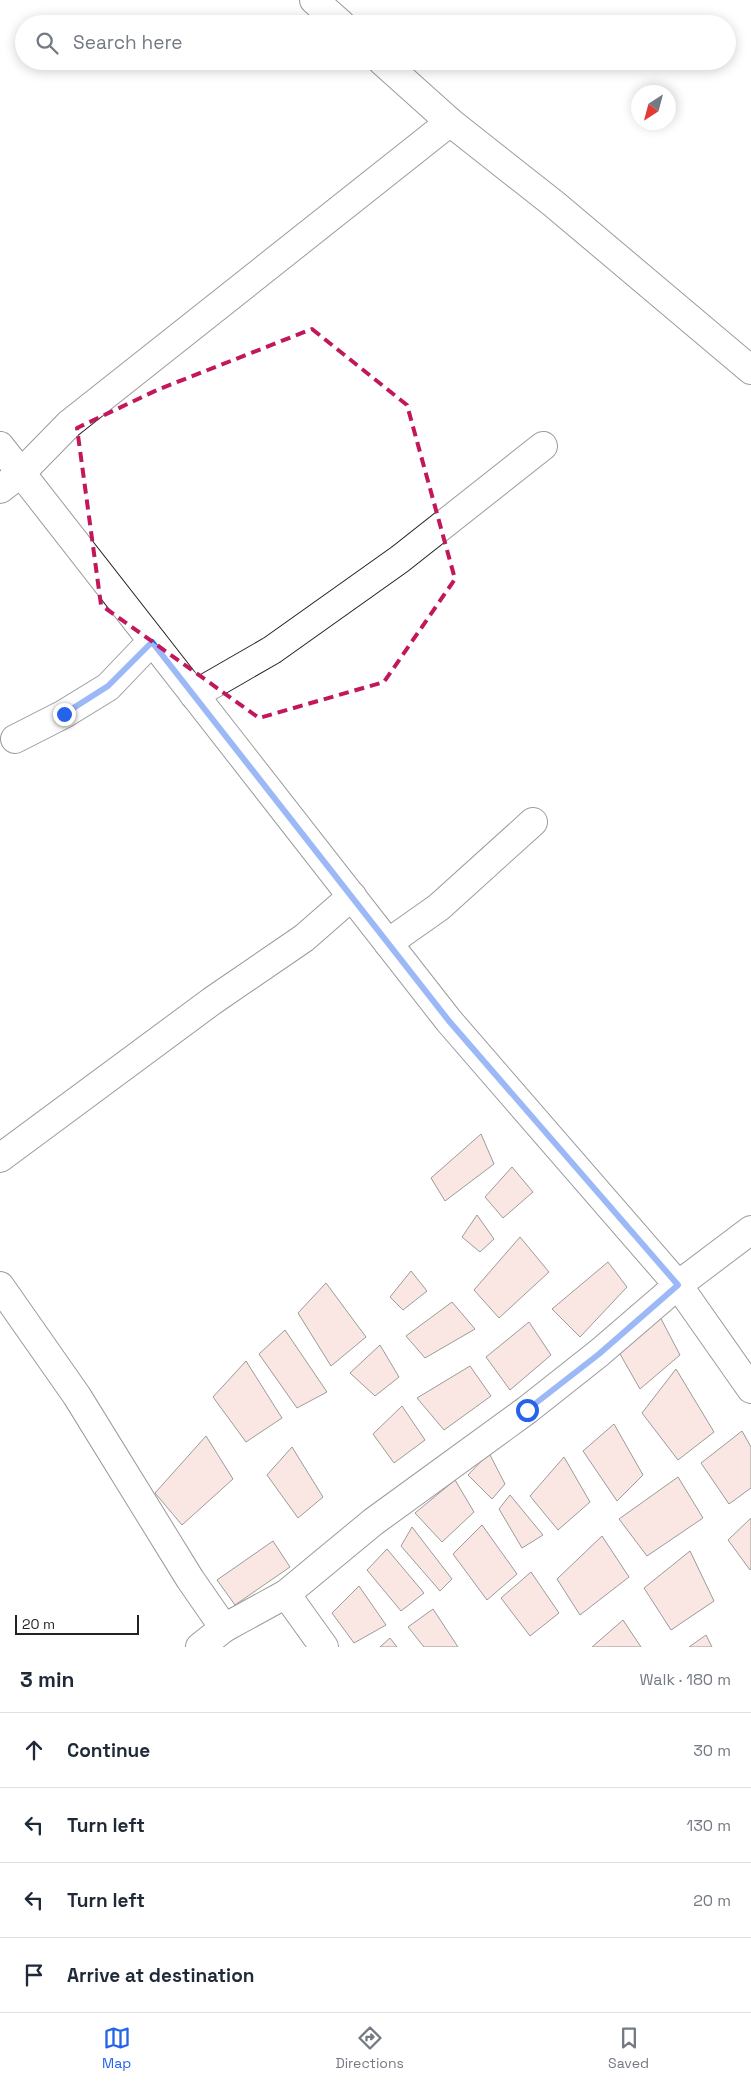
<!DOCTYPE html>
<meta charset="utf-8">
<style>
body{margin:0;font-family:"Space Grotesk",sans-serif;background:#f6f6f7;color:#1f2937}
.compass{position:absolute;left:631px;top:85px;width:45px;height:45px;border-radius:50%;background:#fff;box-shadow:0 2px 12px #0003;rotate:216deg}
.scale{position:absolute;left:15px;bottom:12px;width:124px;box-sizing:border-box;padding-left:5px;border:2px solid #222;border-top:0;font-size:14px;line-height:18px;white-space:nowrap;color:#222;-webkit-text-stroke:4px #fff;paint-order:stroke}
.stop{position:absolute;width:15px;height:15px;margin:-11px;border:4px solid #2563eb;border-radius:50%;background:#fff}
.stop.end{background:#2563eb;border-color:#fff;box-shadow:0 1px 5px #0008}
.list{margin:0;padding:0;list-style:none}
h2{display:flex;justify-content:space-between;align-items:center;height:65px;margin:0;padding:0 20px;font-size:21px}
h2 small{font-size:16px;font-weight:400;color:#747a83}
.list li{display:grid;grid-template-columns:32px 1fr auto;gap:15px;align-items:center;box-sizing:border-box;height:75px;padding:0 20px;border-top:1px solid #e0e1e3}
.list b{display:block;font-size:19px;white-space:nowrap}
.list em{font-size:16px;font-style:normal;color:#747a83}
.icon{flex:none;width:28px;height:28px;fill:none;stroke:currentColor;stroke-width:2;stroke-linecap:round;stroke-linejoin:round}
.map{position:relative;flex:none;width:751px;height:1647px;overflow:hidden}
.search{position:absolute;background:#fff;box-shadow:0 2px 12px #0003;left:15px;right:15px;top:15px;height:55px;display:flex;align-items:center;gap:12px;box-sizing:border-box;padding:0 18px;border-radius:28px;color:#747a83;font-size:19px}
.sheet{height:365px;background:#fff}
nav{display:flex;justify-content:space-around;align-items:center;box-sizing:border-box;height:70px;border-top:1px solid #e0e1e3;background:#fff;font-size:14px;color:#747a83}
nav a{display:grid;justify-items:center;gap:2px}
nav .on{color:#2563eb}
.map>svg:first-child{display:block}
.building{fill:#f3c9c0;stroke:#222}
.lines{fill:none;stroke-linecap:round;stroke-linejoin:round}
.street-casing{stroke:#222;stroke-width:30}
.street{stroke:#fff;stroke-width:28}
.route{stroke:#2563eb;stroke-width:6}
.marked{fill:none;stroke:#c2185b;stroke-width:4;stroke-dasharray:10 6;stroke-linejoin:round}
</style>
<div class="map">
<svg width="751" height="1647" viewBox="0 0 751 1647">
<rect width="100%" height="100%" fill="#fff"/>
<g class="building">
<polygon points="481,1134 494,1164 445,1201 431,1178"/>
<polygon points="512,1167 533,1192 503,1218 485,1197"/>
<polygon points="477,1215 494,1239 480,1252 462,1237"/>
<polygon points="520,1237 549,1272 499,1318 474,1290"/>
<polygon points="608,1262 627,1287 580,1337 552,1309"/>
<polygon points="411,1271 427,1291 403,1310 390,1297"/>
<polygon points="326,1283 366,1337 331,1366 298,1313"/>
<polygon points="452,1302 475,1329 425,1358 406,1336"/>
<polygon points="658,1313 680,1355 640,1389 620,1354"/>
<polygon points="529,1322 551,1355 510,1390 486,1357"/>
<polygon points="285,1330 327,1392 297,1408 259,1354"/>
<polygon points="380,1345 399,1377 375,1396 350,1373"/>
<polygon points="246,1361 282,1418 246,1442 213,1397"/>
<polygon points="470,1366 491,1396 444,1430 417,1398"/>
<polygon points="676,1369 714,1432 678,1460 642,1413"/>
<polygon points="402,1406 425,1440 394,1463 373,1434"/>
<polygon points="614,1424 643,1475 617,1501 583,1451"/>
<polygon points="742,1431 751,1447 751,1488 729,1504 701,1463"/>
<polygon points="206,1436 233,1479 182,1525 155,1493"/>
<polygon points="292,1447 323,1497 298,1518 267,1475"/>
<polygon points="489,1453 505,1484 492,1499 468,1475"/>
<polygon points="564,1457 590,1502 558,1530 530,1496"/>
<polygon points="678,1477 703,1518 647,1556 619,1519"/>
<polygon points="455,1480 474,1512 442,1542 415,1513"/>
<polygon points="510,1495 543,1535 522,1548 499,1509"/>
<polygon points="751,1518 751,1569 750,1570 728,1540"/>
<polygon points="482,1525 517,1574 487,1600 453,1554"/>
<polygon points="412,1527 452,1579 440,1591 401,1546"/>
<polygon points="602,1536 629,1577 580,1615 557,1579"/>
<polygon points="273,1541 290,1567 235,1605 217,1580"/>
<polygon points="387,1549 424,1593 401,1611 367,1570"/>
<polygon points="690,1551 714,1601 671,1630 644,1588"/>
<polygon points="531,1572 559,1613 530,1636 501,1598"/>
<polygon points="359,1586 386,1625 354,1643 332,1613"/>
<polygon points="433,1609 458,1647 424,1647 408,1627"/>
<polygon points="623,1620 641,1647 592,1647"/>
<polygon points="706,1635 712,1647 689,1647"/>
<polygon points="390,1638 397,1647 380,1647"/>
</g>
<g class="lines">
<g class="street-casing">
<g id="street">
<polyline points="314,0 341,24"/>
<polyline points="382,61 450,122 554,204 751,370"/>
<polyline points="0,446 449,1021 678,1285 751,1389"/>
<polyline points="0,489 21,473 69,424 450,122"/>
<polyline points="194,695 272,650 400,559 543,446"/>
<polyline points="15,739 64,714 108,687 152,641"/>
<polyline points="388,943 439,907 533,822"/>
<polyline points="0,1158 212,1001 304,938 352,896"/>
<polyline points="0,1286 77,1396 190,1579 224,1628 286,1594 373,1522 527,1410 599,1353 678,1285 751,1230"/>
<polyline points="286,1594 324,1647"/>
<polyline points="200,1647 224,1628"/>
</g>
</g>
<use href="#street" class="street"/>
</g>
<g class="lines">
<polyline class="route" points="64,714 108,686 152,642 449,1021 678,1285 599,1354 527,1410"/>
</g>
<path d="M0 0H751V1647H0ZM312 329 407 405 455 579 384 682 259 718 101 605 77 428 157 390Z" fill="#fff" fill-opacity=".55" fill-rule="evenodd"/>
<path class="marked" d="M312 329 407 405 455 579 384 682 259 718 101 605 77 428 157 390Z"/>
</svg>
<svg class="compass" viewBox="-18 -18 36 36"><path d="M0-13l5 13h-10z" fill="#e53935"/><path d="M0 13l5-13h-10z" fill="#747a83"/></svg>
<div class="scale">20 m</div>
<div class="stop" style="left:527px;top:1410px"></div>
<div class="stop end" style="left:64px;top:714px"></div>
<div class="search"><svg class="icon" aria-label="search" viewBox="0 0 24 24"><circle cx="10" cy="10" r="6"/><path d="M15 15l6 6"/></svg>Search here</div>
</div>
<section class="sheet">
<h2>3 min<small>Walk · 180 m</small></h2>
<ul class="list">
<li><svg class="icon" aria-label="ahead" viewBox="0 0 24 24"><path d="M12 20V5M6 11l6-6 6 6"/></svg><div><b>Continue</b></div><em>30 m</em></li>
<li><svg class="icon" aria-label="left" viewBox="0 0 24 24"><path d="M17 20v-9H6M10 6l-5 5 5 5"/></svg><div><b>Turn left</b></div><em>130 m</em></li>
<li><svg class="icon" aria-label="left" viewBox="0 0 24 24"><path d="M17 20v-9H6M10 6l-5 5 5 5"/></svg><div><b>Turn left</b></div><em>20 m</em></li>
<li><svg class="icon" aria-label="arrive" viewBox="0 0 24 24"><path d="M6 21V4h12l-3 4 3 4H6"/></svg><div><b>Arrive at destination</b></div></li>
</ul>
</section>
<nav>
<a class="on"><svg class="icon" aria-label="map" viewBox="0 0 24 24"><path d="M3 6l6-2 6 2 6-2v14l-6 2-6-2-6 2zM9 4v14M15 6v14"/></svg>Map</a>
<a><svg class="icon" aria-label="directions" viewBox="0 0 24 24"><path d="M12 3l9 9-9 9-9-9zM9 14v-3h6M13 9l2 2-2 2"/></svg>Directions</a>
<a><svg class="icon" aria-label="saved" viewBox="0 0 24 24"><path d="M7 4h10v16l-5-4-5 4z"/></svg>Saved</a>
</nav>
